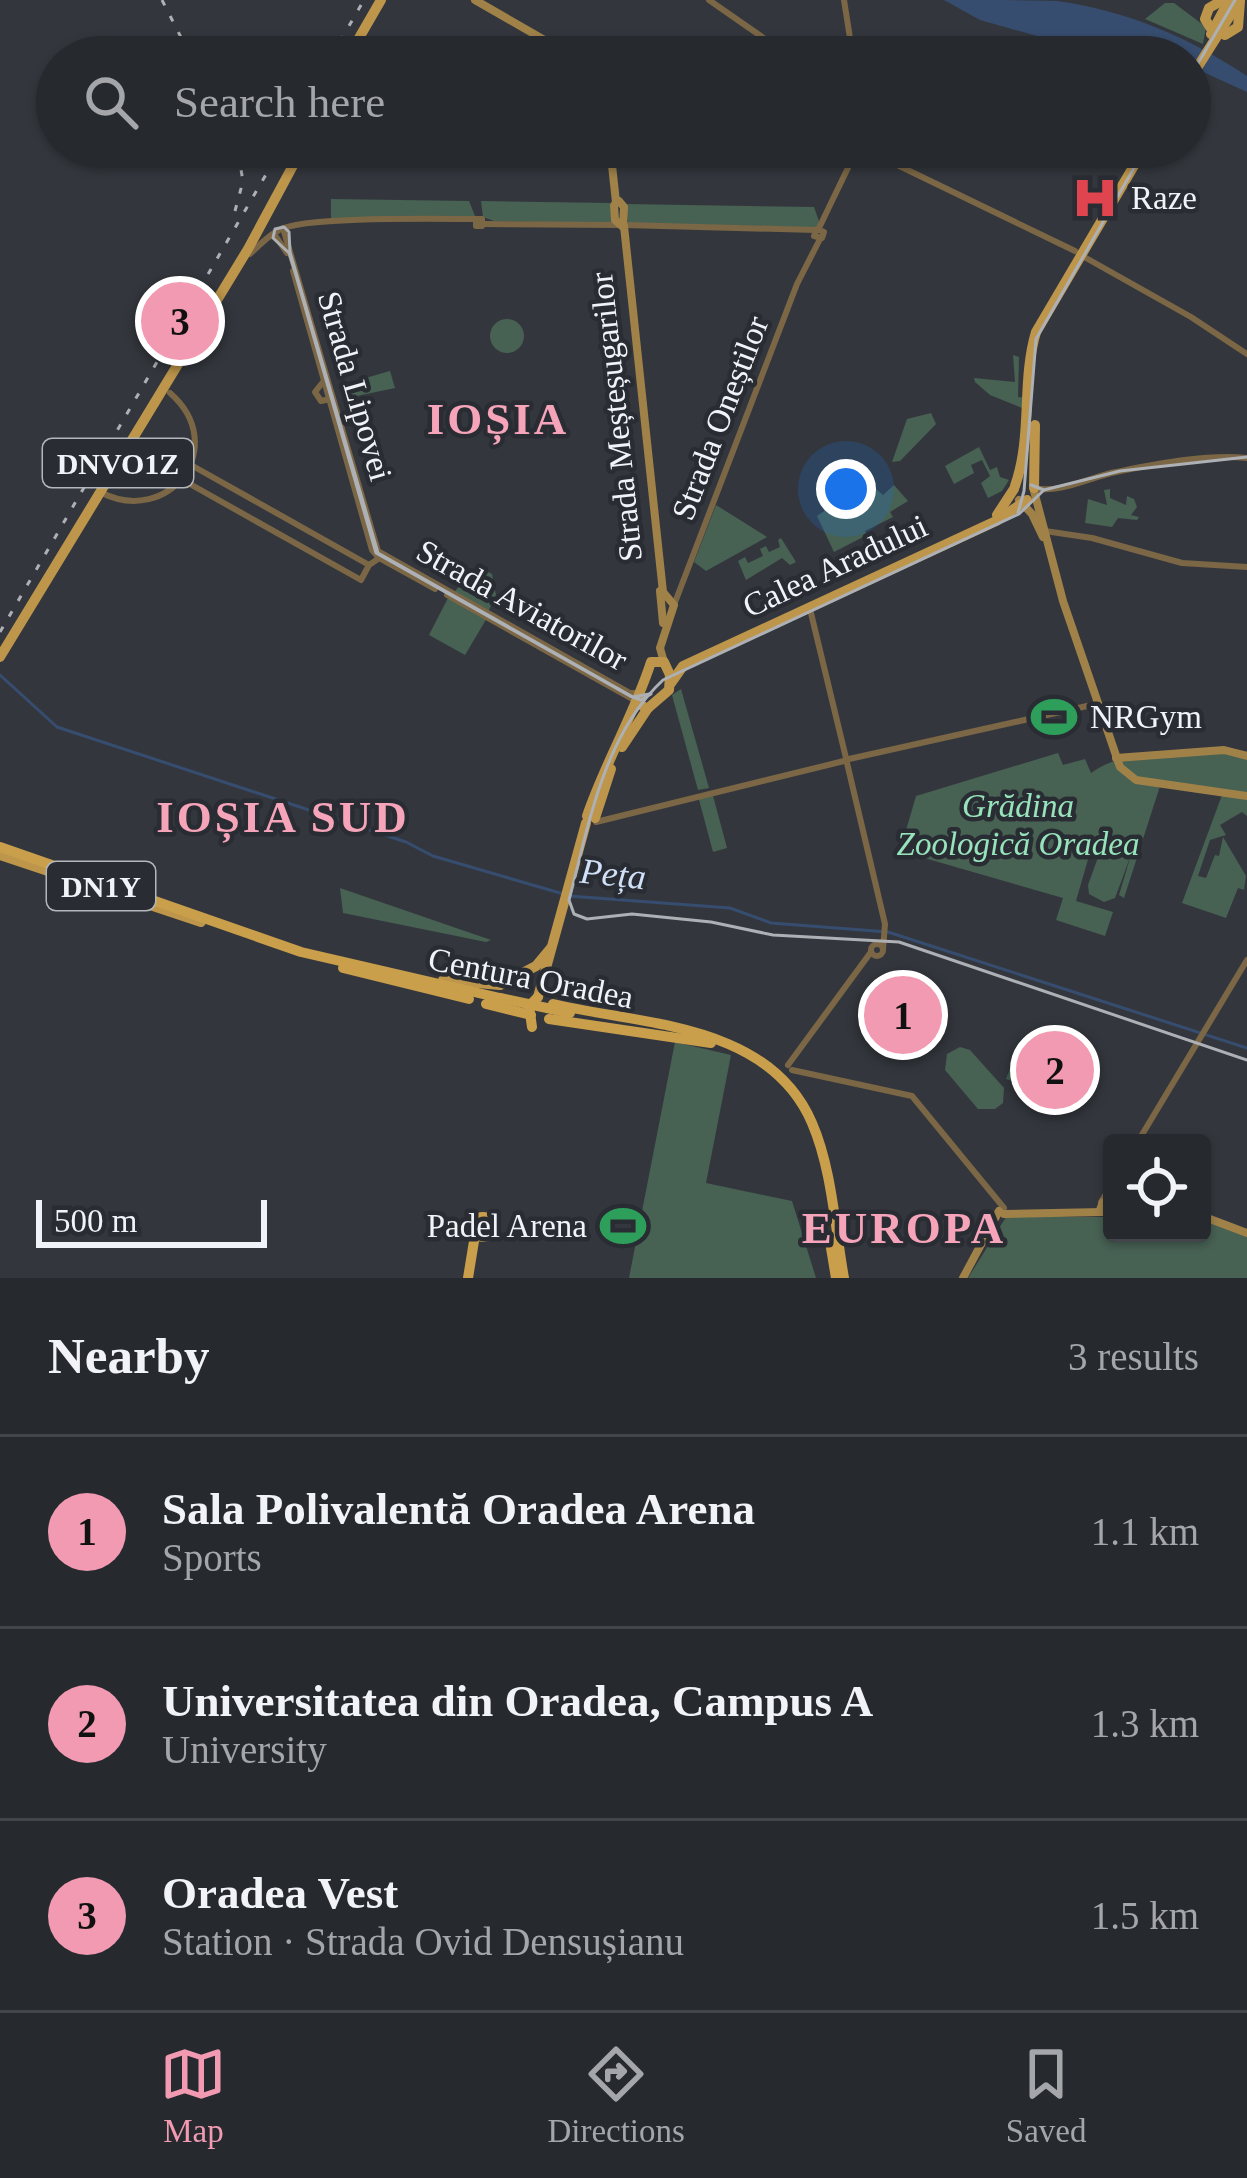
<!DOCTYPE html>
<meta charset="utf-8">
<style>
body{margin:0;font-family:"Times New Roman",serif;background:#2e3136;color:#f1f3f6}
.controls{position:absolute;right:36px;bottom:36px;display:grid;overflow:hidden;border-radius:12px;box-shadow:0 3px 9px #0004}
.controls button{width:108px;height:108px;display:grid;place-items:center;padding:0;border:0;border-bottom:3px solid #42454a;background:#26292e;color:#f1f3f6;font:60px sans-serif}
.scale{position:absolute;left:36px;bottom:30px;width:231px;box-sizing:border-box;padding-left:12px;border:6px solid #f0f3f7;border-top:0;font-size:33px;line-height:42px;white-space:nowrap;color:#f0f3f7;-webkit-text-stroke:9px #292d33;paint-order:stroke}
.you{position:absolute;left:846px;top:489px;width:42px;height:42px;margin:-30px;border:9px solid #fff;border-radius:50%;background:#1a73e8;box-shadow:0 0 0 18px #1a73e833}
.badge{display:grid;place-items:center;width:78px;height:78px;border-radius:50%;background:#f19ab1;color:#111;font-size:39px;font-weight:700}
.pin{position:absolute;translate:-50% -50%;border:6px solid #fff;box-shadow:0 3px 12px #0006}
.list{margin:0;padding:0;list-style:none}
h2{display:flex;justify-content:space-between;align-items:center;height:156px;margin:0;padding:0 48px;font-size:51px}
h2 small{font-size:39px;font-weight:400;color:#a4a6aa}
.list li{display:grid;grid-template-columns:78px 1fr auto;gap:36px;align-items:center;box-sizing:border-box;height:192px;padding:0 48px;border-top:3px solid #42454a}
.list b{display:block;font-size:45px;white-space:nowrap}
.list p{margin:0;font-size:39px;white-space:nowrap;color:#a4a6aa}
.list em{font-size:39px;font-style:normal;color:#a4a6aa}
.icon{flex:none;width:66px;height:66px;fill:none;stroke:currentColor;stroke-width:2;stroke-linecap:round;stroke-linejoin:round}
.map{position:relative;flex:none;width:1247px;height:1278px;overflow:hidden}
.search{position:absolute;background:#26292e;box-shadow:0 3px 9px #0004;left:36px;right:36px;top:36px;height:132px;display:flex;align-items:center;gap:30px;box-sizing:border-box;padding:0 42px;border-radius:66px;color:#a4a6aa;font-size:45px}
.sheet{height:732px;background:#26292e}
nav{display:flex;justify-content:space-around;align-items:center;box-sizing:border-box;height:168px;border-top:3px solid #42454a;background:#26292e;font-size:33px;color:#a4a6aa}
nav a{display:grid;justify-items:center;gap:6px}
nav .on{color:#f19ab1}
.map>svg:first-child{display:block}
.green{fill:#476153}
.water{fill:#374d6f}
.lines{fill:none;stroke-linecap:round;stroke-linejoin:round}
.stream{stroke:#374d6f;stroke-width:3}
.tertiary{stroke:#7b6745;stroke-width:6}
.secondary{stroke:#a08249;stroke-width:8}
.primary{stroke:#bd964b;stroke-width:10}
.trunk{stroke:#ca9f4b;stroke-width:10}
.tram{stroke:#adb0b5;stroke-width:3}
.rail{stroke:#adb0b5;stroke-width:3;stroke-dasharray:6 12;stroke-linecap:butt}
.trunk-bridge{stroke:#ca9f4b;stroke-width:10}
.labels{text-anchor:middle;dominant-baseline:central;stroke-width:9;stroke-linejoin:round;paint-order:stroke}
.shield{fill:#292d33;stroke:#b4b8bc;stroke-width:3}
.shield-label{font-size:30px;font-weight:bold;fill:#f0f3f7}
.poi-label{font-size:33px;fill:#f0f3f7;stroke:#292d33;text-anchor:start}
.street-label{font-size:33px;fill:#f0f3f7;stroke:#292d33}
.park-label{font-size:33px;font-style:italic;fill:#97e3bc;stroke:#292d33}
.water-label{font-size:36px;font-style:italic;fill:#d0e0f8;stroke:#292d33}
.district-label{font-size:45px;font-weight:bold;letter-spacing:3px;fill:#f6a4b9;stroke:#292d33}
</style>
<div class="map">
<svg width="1247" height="1278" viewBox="0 0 1247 1278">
<rect width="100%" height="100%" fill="#33373d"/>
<g class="green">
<polygon points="1165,3 1174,3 1206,27 1203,44 1145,19"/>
<polygon points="331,199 469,201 475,216 331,219"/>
<polygon points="481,201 610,203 613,224 494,221 483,217"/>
<polygon points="626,204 814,207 820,224 813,229 628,224"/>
<circle cx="507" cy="336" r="17"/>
<polygon points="1013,355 1019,357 1018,397 1028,398 1027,410 990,395 975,382 974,378 1015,382"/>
<polygon points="390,371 395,388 347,398 348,383"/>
<polygon points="931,413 936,424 900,461 892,462 907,419"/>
<polygon points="979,447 990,470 997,467 1000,477 1009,480 1002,491 988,498 981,483 990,476 982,460 971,465 974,473 954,484 945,466"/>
<polygon points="894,485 908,501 890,512 893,517 865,531 867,535 834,552 817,516 839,501 841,505 875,488 883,495"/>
<polygon points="1110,489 1110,498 1126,505 1127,496 1134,499 1137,507 1131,515 1139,517 1137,520 1118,518 1112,527 1085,523 1088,499 1107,505 1104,490"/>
<polygon points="716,505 767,537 706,571 694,562"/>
<polygon points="781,538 796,562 790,565 782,558 746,580 738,561 745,557 748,563 763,556 760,549 766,546 769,552 780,547 778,540"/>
<polygon points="484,570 492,574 496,595 488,612 454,593 468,573"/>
<polygon points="449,596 487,618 465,655 429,635"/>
<polygon points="681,689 709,788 698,790 672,695"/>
<path d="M1224 750 1247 756V816L1242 812 1220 825 1226 835 1210 840 1198 876 1206 878 1215 855 1219 856 1223 837 1246 876 1244 890 1238 888 1226 918 1182 903 1222 795 1161 783 1124 898 1119 895 1131 855 1115 898 1104 902 1089 894 1088 885 1104 841 1100 845 1093 842 1076 901 1113 912 1105 936 1056 920 1063 898 900 851 916 796 1058 753 1063 765 1085 759 1091 773C1128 747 1179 752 1224 750Z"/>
<polygon points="712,792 727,848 713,852 698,796"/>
<polygon points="340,888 491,940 486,942 343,913"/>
<polygon points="675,1042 731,1055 706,1183 792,1201 816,1278 629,1278"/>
<polygon points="1019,1045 1039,1052 1027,1086 1006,1079"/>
<polygon points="960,1047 970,1050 1004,1088 1003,1103 995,1109 978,1109 945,1070 947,1054"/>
<polygon points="1006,1217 1112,1217 1112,1233 1202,1233 1202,1219 1247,1234 1247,1278 968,1278"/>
</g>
<path class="water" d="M944 0C981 0 1021 0 1057 1 1128 11 1188 37 1247 76V92L1190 66V57H1167L1119 45 1062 43 980 20Z"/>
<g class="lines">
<g class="stream">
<polyline points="0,675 57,727 406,842 433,856 560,893"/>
<polyline points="569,896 730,908 771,923 888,932 1247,1048"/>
</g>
<g class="tertiary">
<polyline points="709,0 791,57"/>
<polyline points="844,0 853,57"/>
<polyline points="595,51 620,57"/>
<polyline points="860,147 1075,251"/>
<rect x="476" y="219" width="6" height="7"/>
<polyline points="483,224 618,225"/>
<polyline points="625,225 816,230"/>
<polyline points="283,228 378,551 630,693 639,693"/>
<polyline points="819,228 858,147"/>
<polygon points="817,229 824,232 822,238 814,236"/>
<polyline points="274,234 287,253"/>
<path d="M250 254C258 246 268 236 279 230 303 216 440 219 476 219"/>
<polyline points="1086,258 1191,317 1247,354"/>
<polyline points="293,271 372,550 379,558 435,589"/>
<polyline points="323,382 315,392 321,401 330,399"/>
<polyline points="191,465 369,565"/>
<polyline points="181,479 361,580 369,565 381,557"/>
<path d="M1034 488C1060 494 1090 477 1116 472 1157 464 1205 454 1247 458"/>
<path d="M100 492C169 528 231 446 170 393"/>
<polyline points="1045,531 1092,538 1182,563 1247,567"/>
<polyline points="447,595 634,700"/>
<polyline points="674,605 797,284 820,239"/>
<polyline points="810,609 846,758"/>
<polyline points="849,759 1096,704"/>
<polyline points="847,763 885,924 883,949"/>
<polyline points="596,822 844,761"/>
<circle cx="877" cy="950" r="6"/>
<polyline points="788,1065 871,952"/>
<polyline points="792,1070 912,1096 1004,1208"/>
<polyline points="1137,1143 1247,960"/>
<polyline points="1101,1202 1112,1184"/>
</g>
<g class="secondary">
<polyline points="475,0 574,57"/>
<polyline points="563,48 595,51 600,57"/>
<polyline points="610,147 616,202"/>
<polygon points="619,201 624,207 623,227 615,220 614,205"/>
<polyline points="624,226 663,592 674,605 660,648 664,662"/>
<polyline points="1034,491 1063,601 1120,767 1136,780 1247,796"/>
<polyline points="1019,500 1032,514 1043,537"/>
<polyline points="660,591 663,623"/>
<polyline points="1116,758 1224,750 1247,756"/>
<polygon points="1103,1202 1110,1204 1108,1212 1100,1210"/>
<polyline points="1004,1214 1103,1212"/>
<polyline points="1202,1216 1247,1233"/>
<polyline points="963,1278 999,1211"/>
</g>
<g class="primary">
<polyline points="1223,0 1209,8 1205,19 1210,27 1225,35 1238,27 1240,1"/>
<polyline points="1211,34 1229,0"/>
<polyline points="348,57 381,0"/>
<polyline points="1190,79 1238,3"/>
<path d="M1015 486C1033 435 1021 382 1036 332L1145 147"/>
<polyline points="1034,488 1035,425"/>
<polyline points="997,515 1014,489"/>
<polyline points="0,657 248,249 303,147"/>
<polyline points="671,683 683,666 996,521 1027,500"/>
<polyline points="622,747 648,708"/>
<path d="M587 816C605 763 634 715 651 662H664L670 675 669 690 647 709 637 702"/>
<polyline points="595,818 611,769"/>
<polyline points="0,855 201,922"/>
<polyline points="443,980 500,985 536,966 551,948"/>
<polyline points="538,997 586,823"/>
</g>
<g class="trunk">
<polyline points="0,847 301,952 500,998"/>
<polyline points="343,968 469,999"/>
<polyline points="486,1004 531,1015"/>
<path d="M553 1004C643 1025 769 1023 812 1123 832 1169 835 1228 844 1278"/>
<polyline points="549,1019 711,1043"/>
<polyline points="532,1027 529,1006 538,997"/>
<circle cx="483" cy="1227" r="10"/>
<polyline points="829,1236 836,1278"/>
<polyline points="468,1278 475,1235"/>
</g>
<g class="tram">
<polyline points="1190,77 1235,0"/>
<polyline points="1031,485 1044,490 1120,471 1247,457"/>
<path d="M1044 490 1019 514 663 680C603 736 589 825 569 900L574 914 587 919 632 914 711 922 773 935 899 942 1247 1060"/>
<polyline points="1018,513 1024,491 1036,339 1146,147"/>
<polyline points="649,694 633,697 378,553 290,252 289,232 284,227 275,229 273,238 289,253 295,272 376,553 630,696 641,700 651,694"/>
</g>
<g class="rail">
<polyline points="162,0 191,57"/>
<polyline points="331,57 364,0"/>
<polyline points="235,211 243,181 237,147"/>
<polyline points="0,632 282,147"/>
</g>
<polyline class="trunk-bridge" points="500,998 570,1013"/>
</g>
<defs>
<g id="hospital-bare" transform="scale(3.6)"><path d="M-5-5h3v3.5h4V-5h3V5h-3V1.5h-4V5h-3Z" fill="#e0444e" stroke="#292d33" stroke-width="2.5" paint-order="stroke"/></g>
<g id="stadium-bare" transform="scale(3.6)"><path d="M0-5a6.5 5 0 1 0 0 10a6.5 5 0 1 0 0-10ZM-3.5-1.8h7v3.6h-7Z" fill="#2e9e5b" stroke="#292d33" stroke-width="2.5" paint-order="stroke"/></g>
</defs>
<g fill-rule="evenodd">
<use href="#hospital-bare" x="1095" y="198"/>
<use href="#stadium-bare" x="1054" y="717"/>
<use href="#stadium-bare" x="623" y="1226"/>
</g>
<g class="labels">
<g class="shield">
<rect x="43" y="439" width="150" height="48" rx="9"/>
<rect x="47" y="862" width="108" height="48" rx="9"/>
</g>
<g class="shield-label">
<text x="118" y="463">DNVO1Z</text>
<text x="101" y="886">DN1Y</text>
</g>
<g class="poi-label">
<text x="1131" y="198">Raze</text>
<text x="1090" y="717">NRGym</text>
<text x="587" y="1226" text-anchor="end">Padel Arena</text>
</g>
<g class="street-label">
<text transform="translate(355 386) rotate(74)">Strada Lipovei</text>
<text transform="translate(616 417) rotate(-96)">Strada Meșteșugarilor</text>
<text transform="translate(720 418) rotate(-69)">Strada Oneștilor</text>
<text transform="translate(835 566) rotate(-25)">Calea Aradului</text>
<text transform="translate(522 605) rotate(29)">Strada Aviatorilor</text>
<text transform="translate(531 978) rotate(11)">Centura Oradea</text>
</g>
<g class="park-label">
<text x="1018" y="806">Grădina<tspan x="1018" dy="38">Zoologică Oradea</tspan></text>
</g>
<g class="water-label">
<text transform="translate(613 874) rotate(6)">Peța</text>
</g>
<g class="district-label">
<text x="498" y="419">IOȘIA</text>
<text x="283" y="817">IOȘIA SUD</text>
<text x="904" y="1228">EUROPA</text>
</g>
</g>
</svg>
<div class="controls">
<button><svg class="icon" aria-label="locate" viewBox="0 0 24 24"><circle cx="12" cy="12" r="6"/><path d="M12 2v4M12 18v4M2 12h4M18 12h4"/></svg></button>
</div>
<div class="scale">500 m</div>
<div class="you"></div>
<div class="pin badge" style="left:903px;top:1015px">1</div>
<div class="pin badge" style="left:1055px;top:1070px">2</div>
<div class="pin badge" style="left:180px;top:321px">3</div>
<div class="search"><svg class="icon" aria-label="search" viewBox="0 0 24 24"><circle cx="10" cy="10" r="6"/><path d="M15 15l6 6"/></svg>Search here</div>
</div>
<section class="sheet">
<h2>Nearby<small>3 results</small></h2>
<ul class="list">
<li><span class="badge">1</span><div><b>Sala Polivalentă Oradea Arena</b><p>Sports</p></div><em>1.1 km</em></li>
<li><span class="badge">2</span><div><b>Universitatea din Oradea, Campus A</b><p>University</p></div><em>1.3 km</em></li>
<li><span class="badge">3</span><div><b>Oradea Vest</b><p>Station · Strada Ovid Densușianu</p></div><em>1.5 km</em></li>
</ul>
</section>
<nav>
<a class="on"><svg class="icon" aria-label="map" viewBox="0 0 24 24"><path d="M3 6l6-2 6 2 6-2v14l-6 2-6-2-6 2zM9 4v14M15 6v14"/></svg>Map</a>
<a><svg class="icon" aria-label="directions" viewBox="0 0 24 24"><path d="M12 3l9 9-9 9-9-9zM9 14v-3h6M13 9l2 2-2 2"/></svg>Directions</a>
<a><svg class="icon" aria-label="saved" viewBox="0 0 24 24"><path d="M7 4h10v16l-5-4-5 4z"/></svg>Saved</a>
</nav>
